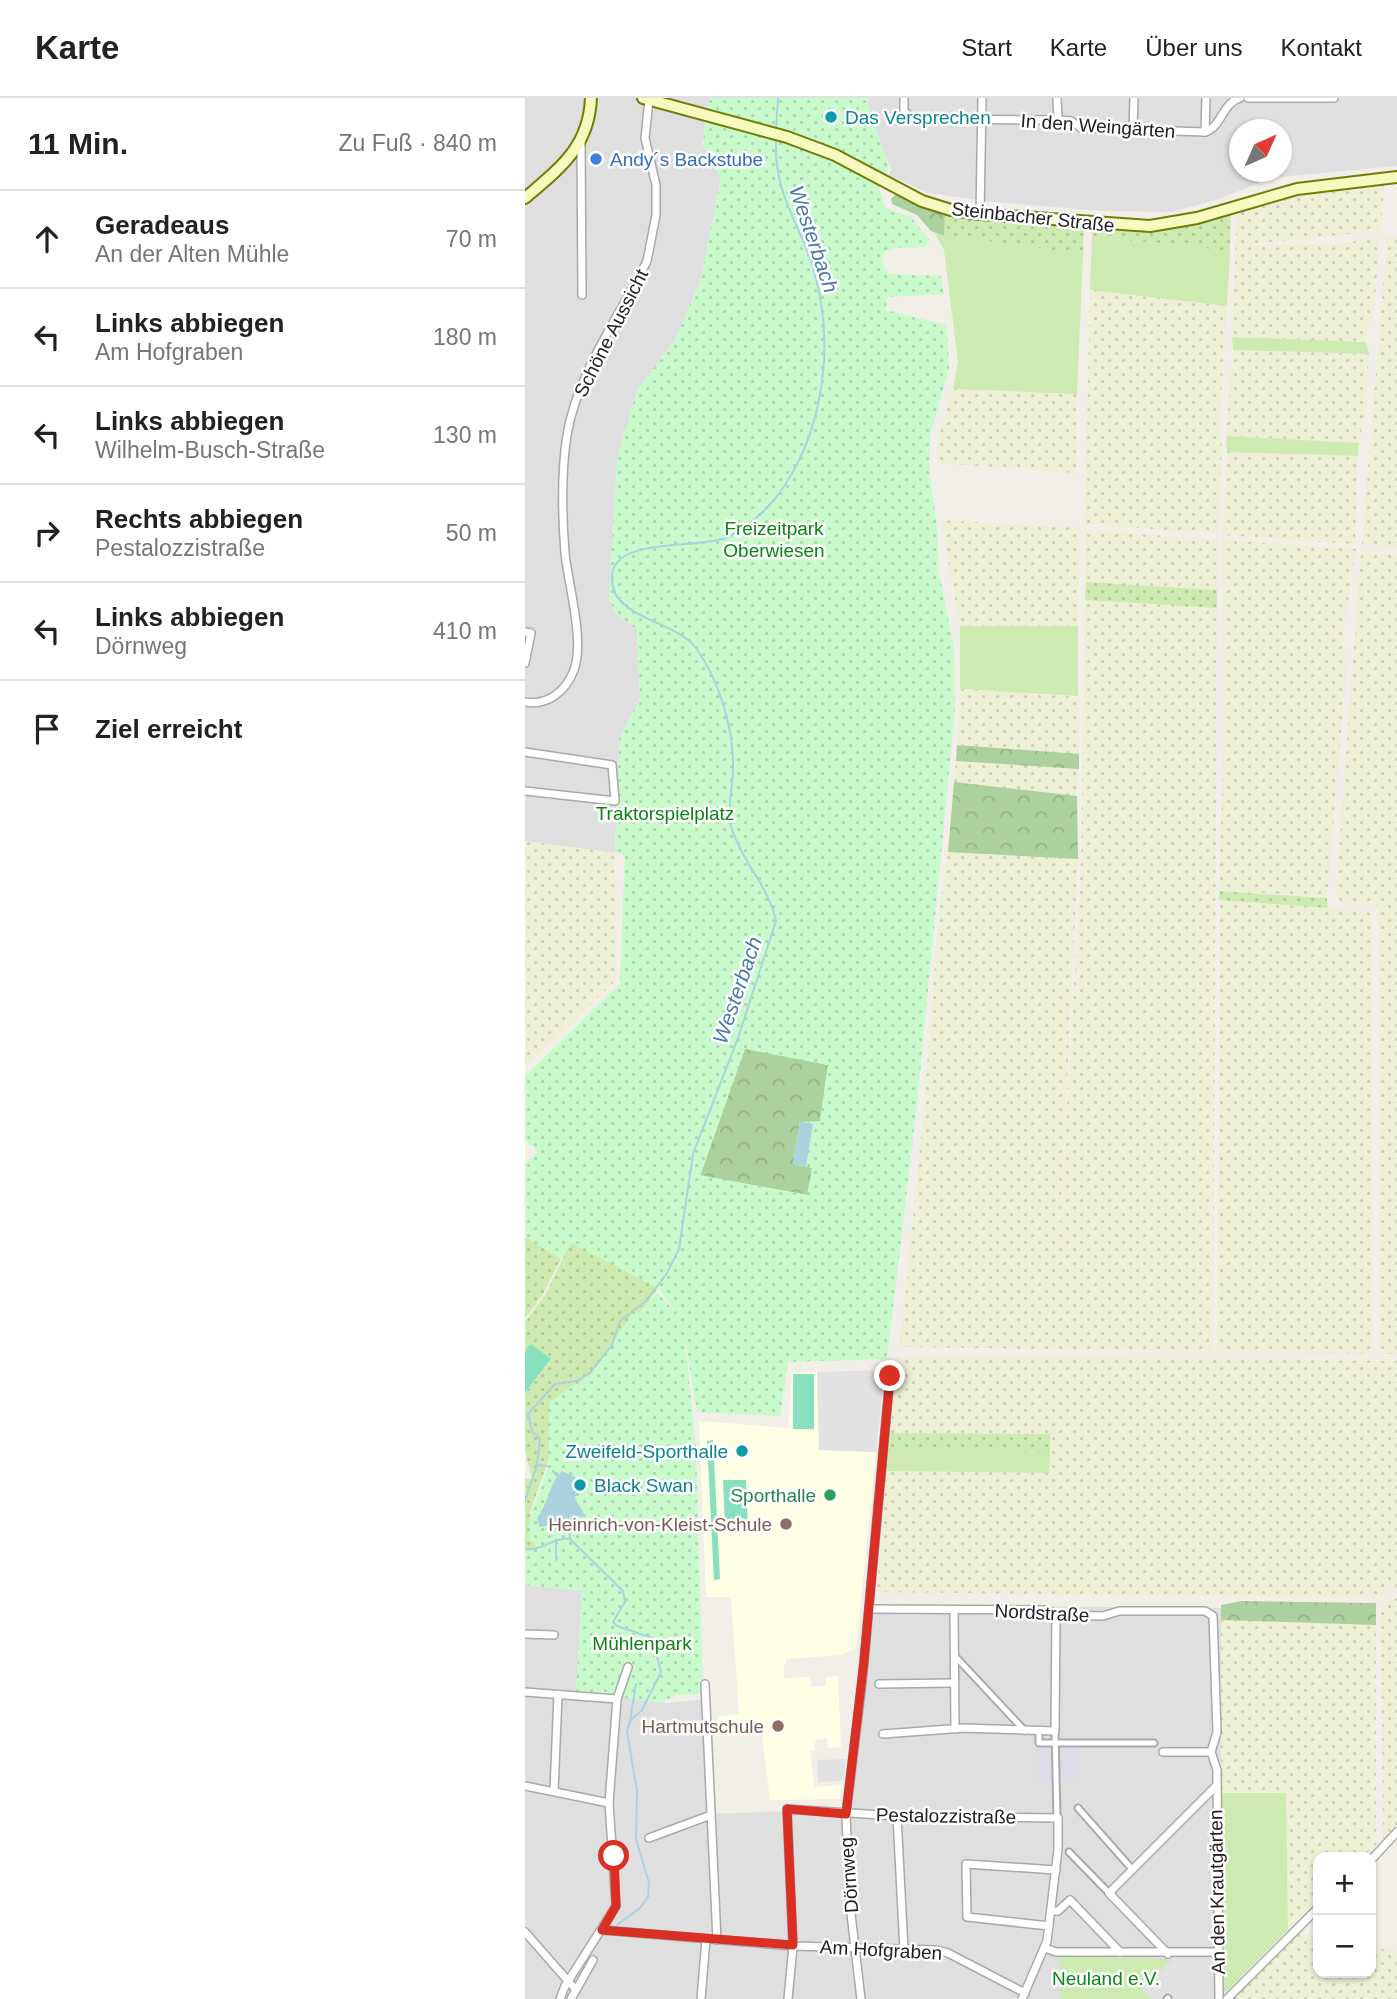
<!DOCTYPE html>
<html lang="de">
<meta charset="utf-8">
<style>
body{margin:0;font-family:Helvetica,sans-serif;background:#f6f6f6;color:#222}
.controls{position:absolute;right:21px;bottom:21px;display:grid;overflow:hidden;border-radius:14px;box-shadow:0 2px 5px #0004}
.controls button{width:63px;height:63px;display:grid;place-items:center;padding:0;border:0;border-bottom:2px solid #e0e0e0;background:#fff;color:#222;font:35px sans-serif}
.compass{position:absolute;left:704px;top:21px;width:63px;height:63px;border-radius:50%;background:#fff;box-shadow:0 2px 5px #0004;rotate:45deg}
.stop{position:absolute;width:21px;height:21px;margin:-16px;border:5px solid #d93025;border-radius:50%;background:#fff}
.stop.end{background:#d93025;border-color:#fff;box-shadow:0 2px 7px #0008}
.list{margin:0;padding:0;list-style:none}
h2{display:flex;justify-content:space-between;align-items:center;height:91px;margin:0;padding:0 28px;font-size:30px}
h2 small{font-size:23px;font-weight:400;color:#767676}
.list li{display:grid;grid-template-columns:46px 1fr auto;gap:21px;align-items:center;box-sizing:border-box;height:98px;padding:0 28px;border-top:2px solid #e0e0e0}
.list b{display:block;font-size:26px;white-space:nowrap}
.list p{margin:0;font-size:23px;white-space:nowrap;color:#767676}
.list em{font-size:23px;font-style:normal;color:#767676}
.icon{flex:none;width:38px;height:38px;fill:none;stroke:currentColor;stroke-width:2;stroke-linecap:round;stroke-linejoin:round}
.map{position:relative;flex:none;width:872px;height:1901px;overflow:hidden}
header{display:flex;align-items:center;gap:42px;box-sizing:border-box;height:98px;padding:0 35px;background:#fff;border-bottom:2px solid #e0e0e0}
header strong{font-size:33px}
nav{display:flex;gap:38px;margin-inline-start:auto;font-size:24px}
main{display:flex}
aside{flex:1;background:#fff}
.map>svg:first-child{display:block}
.residential{fill:#e0dfdf;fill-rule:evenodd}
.education{fill:#ffffe5}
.farmland{fill:url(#farmland-dots)}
.grass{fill:url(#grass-dots)}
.forest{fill:url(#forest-crowns)}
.park{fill:url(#park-dots);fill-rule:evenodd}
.garden{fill:#cdebb0}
.pitch{fill:#88e0be}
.parking{fill:#e2e2e2}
.plaza{fill:#dddde8}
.water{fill:#aad3df}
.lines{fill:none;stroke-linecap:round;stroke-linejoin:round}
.stream{stroke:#aad3df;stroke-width:2}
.pedestrian-casing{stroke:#a9a9a9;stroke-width:9}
.minor-casing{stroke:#a9a9a9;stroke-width:10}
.secondary-casing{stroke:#707d05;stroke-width:14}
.pedestrian{stroke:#fff;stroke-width:5}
.minor{stroke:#fff;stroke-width:7}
.secondary{stroke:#f7fabf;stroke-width:10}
.route{stroke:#d93025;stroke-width:9}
.culture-dot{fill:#0f9aa8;stroke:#fff;stroke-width:2.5}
.shop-dot{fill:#3f7fe0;stroke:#fff;stroke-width:2.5}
.leisure-dot{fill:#2e9e5b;stroke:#fff;stroke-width:2.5}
.education-dot{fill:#8d6e63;stroke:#fff;stroke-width:2.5}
.labels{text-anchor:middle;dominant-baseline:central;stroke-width:5;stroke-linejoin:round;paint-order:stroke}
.culture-label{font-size:19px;fill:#0d838f;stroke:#fff;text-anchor:start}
.street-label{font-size:19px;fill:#222;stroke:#fff}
.shop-label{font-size:19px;fill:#366cbe;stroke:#fff;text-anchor:start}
.park-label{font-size:19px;fill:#0c8416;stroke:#fff}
.leisure-label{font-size:19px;fill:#27864d;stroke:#fff;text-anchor:end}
.education-label{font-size:19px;fill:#785e54;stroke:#fff;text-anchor:end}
.water-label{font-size:21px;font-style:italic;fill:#4a7aab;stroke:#fff}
</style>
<header>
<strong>Karte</strong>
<nav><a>Start</a><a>Karte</a><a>Über uns</a><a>Kontakt</a></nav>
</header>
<main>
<aside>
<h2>11 Min.<small>Zu Fuß · 840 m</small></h2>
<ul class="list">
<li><svg class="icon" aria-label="ahead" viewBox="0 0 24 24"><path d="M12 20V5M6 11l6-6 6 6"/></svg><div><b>Geradeaus</b><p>An der Alten Mühle</p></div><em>70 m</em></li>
<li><svg class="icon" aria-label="left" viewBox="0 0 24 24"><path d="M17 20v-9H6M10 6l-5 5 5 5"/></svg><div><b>Links abbiegen</b><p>Am Hofgraben</p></div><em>180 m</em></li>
<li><svg class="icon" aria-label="left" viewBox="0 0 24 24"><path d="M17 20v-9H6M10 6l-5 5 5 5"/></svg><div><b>Links abbiegen</b><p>Wilhelm-Busch-Straße</p></div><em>130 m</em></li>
<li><svg class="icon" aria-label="right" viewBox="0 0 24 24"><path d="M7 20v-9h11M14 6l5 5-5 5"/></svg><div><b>Rechts abbiegen</b><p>Pestalozzistraße</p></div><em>50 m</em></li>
<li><svg class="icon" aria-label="left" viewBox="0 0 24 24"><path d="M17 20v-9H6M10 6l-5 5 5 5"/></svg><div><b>Links abbiegen</b><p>Dörnweg</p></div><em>410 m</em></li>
<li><svg class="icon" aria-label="arrive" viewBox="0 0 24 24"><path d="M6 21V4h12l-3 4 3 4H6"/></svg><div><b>Ziel erreicht</b></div></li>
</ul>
</aside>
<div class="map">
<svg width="872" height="1901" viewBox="0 0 872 1901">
<defs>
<pattern id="farmland-dots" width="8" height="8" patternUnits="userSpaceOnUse" patternTransform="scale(1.75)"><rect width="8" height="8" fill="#eef0d5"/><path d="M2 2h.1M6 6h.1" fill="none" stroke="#ccceb7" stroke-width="1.8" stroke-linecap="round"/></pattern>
<pattern id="grass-dots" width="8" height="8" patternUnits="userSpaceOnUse" patternTransform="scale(1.75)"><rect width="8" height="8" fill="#cdebb0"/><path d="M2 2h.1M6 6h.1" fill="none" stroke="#b0c997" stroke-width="1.8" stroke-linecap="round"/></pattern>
<pattern id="forest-crowns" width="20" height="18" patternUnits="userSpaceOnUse" patternTransform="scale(1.75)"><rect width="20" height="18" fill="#add19e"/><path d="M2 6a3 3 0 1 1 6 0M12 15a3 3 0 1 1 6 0" fill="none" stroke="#95b388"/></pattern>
<pattern id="park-dots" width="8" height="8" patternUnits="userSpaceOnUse" patternTransform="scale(1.75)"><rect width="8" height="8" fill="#c8facc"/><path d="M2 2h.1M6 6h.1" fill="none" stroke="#acd6af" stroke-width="1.8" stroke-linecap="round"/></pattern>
</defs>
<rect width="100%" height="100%" fill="#f2efe9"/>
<g class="residential">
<polygon points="0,0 184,0 177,46 196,79 176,182 150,242 112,293 84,501 92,517 112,530 115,601 94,641 90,755 0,743"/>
<path d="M342 0H872V68L746 80 694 101 647 114 576 113 468 104 403 95 364 77 366 71 347 24ZM715 32H757V74H715Z"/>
<polygon points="0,1487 57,1493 51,1594 141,1605 181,1601 183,1716 324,1711 350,1507 696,1510 698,1893 704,1901 626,1901 616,1891 645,1862 534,1858 535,1901 0,1901"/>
</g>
<polygon class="education" points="267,1274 292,1274 294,1352 351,1354 331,1550 316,1557 261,1561 259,1569 259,1580 285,1579 286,1589 301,1588 301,1579 313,1578 316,1649 303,1650 302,1640 290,1642 290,1652 285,1653 289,1689 317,1687 314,1701 245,1702 237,1637 191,1638 193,1619 214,1616 206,1499 181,1499 174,1323 264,1330"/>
<g class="farmland">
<polygon points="859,87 856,133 714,147 809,146 855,140 848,223 842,224 841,244 707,239 712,115 758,100"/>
<polygon points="862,139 872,140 872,449 837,446"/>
<polygon points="565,192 702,208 694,327 697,350 693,436 560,426"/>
<polygon points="708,252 844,256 841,309 834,345 701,338"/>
<polygon points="428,291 552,296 551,375 412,365 411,348"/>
<polygon points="702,354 833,358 830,446 698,437"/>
<polygon points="416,422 555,430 553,528 435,528"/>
<polygon points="560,432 693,442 692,492 561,484"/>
<polygon points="698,442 831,451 818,534 821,576 802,799 694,792 699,631"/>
<polygon points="836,454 872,456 872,1256 855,1256 853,811 850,806 816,805 811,792"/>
<polygon points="560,502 692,510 688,1254 382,1249 375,1247 397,1032 414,815 423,754 553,761 530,1228 556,763"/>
<polygon points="435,591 555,599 554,656 432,647"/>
<polygon points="431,663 554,671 552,698 429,684"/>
<polygon points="0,743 90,755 91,882 4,966 0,966"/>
<polygon points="695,802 843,814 847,817 848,1256 692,1254"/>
<polygon points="374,1258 872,1263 872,1489 851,1500 352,1494 361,1373 524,1374 525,1336 365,1335"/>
<polygon points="872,1500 872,1727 858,1740 856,1507"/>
<polygon points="696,1522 851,1527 851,1747 837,1759 793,1759 793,1801 763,1832 761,1696 696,1695"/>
<polygon points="774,1836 793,1839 793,1875 846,1875 846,1849 872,1854 872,1901 707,1901"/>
</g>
<g class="grass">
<polygon points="706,113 705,153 567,139 566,131 646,131"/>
<polygon points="420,115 452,123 559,127 558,156 419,138"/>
<polygon points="561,484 692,492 692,510 560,502"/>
<polygon points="694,793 802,800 803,810 694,802"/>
<polygon points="0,1139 36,1161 18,1196 0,1221"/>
<polygon points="46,1144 133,1190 114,1217 110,1213 66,1276 25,1304 24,1361 5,1414 11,1449 0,1452 0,1381 7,1381 0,1353 0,1295 26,1262 6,1246 0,1253 0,1224 20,1197"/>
<polygon points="365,1335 525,1336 525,1354 363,1353"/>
</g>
<g class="forest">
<polygon points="371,95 420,115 419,138 406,133 392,117 367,106 366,101"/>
<polygon points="432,647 554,656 554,671 431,663"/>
<polygon points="429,684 552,698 553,761 423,754"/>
<polygon points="220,950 303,967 295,1023 268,1065 288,1070 283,1097 175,1078"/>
<polygon points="717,1503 851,1505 851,1527 696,1522 696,1507"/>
</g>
<g class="park">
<polygon points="184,0 341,0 364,70 361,76 293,44 183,13"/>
<path d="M182 22 266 44 353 86 360 110 386 119 405 142 400 149 369 150 360 154 357 165 364 176 416 178 419 196 362 199 361 212 422 227 424 271 405 338 404 371 412 428 414 474 429 550 430 613 391 1016 362 1261 263 1264 255 1318 172 1314 159 1234 171 1347 178 1596 151 1597 136 1605 51 1594 57 1493 0 1487V1452L10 1449 11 1445 4 1442C0 1414 22 1387 24 1359 25 1341 24 1323 25 1304L66 1276 109 1213 114 1216 132 1194 154 1218 133 1190 46 1145 36 1161 0 1139V1066L13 1052 0 1043V978L95 886 100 757 90 755 94 641 115 601 112 531 92 517 84 501 92 359 112 293 150 242 176 182 196 79 177 46ZM220 951 303 967 295 1023 275 1024 268 1066 287 1070 282 1097 175 1077Z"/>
</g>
<g class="garden">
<polygon points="410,136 558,156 552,296 428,291 433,263 419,152"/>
<polygon points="567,139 705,153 702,208 565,192"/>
<polygon points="707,239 841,244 844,256 708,252"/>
<polygon points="701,338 834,345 833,358 702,354"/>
<polygon points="435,528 553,528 553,598 435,591"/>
<polygon points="363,1353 525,1354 524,1375 361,1373"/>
<polygon points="696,1695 761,1695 763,1832 701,1894 698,1893"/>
<polygon points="534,1858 646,1861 617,1891 626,1901 535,1901"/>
</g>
<g class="pitch">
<polygon points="6,1246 26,1261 0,1295 0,1253"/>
<rect x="268" y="1276" width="21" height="55"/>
<polygon points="188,1342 195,1481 189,1482 182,1343"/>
<polygon points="198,1382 221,1382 223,1428 200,1429"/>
</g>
<g class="parking">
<polygon points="360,1272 351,1354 294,1352 292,1274"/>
<polygon points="321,1661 318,1683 293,1684 292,1662"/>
<polygon points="649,1862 683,1863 685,1901 631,1901 620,1890"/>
</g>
<polygon class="plaza" points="514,1645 552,1645 553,1682 514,1683"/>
<g class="water">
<polygon points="275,1024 288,1026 281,1068 268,1066"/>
<path d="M37 1373 50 1379 53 1387 50 1401 59 1415 58 1419 49 1418 44 1424 15 1429 12 1420C24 1405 24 1385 37 1373Z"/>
</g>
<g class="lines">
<g class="stream">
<polyline points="251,32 253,0"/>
<polyline points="13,1367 22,1368"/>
<polyline points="28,1373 32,1378"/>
<path d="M0 1403 12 1367 15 1341 7 1333 3 1316 30 1286 52 1283 65 1275 87 1247 95 1223 121 1203 142 1175 154 1151 168 1056 213 940 251 823C244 788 216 763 206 728 202 709 208 689 208 670 209 631 194 582 171 550 151 522 84 521 87 478 89 438 174 452 203 439 225 428 244 410 258 390 301 326 310 239 287 166 271 118 249 96 251 41"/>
<polyline points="44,1424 45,1440"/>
<polyline points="31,1442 31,1462"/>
<path d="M0 1451C18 1453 28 1439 45 1441L98 1493 100 1504 88 1524 92 1528 127 1540 136 1574 117 1612 105 1623 102 1634 112 1693 111 1741 124 1785 123 1799 115 1810 92 1827"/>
<polyline points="105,1623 111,1586"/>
</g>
<g class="pedestrian-casing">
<g id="pedestrian">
<polyline points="429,1557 500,1633"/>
<polyline points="514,1633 514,1645 629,1645"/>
<polyline points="530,1633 532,1719"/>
<polyline points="553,1710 607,1771"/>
<polyline points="544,1754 584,1795"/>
<polyline points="642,1901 643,1900"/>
</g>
</g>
<g class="minor-casing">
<g id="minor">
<path d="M379 0V13L388 21 533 22 546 23 556 30 680 34C697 29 697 5 715 0"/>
<polyline points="532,0 533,22"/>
<polyline points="723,0 809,0"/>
<polyline points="608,31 609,0"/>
<polyline points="680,34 681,0"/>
<polyline points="56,44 57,197"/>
<polyline points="455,116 457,0"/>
<polyline points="0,534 6,535 0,565"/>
<path d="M0 604C23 608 41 593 49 572 60 543 43 486 40 455 37 417 36 375 42 337 53 273 94 220 122 163L131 117V87L120 40 124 2"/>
<polyline points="0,654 87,667 90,703 0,693"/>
<polyline points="344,1511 520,1512 538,1517 578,1518 594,1513 680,1513 688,1518 692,1634 686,1654 692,1672 694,1901"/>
<polyline points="429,1513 430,1631"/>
<polyline points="0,1536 29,1537"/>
<polyline points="180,1586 192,1842"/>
<polyline points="354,1586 428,1585"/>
<polyline points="0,1594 92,1601"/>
<polyline points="358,1636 439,1630 530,1633 531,1516"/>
<polyline points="638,1654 686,1654"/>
<polyline points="0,1688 84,1705"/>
<polyline points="29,1693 33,1597"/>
<polyline points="372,1718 379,1852"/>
<polyline points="124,1740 186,1717"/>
<polyline points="846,1762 872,1734"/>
<polyline points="527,1813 533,1813 545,1802 595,1854"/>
<polyline points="524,1828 442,1819 441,1766 531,1772"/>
<polyline points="77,1832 268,1848 411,1852 423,1855 500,1895"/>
<polyline points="0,1834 51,1892"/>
<polyline points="520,1850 531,1854 693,1854"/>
<polyline points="643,1856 584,1795 691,1688"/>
<polyline points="35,1901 40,1888 91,1808 84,1705 92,1601 103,1569"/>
<polyline points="46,1901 68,1862"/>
<polyline points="176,1901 181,1841"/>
<polyline points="263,1901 268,1848 262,1711 372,1718 533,1720 533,1751 522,1843 497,1901"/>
<polyline points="336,1901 324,1799 321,1716 337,1585 365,1278"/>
<polyline points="702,1901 793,1810"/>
</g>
</g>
<g class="secondary-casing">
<g id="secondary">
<polyline points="118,0 262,39 310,57 397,103 426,112 455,116 625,128 672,120 772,91 872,79"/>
<path d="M0 100C35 70 64 49 66 0"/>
</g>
</g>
<use href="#pedestrian" class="pedestrian"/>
<use href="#minor" class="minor"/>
<use href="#secondary" class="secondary"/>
</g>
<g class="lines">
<polyline class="route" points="89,1758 91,1808 77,1832 268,1847 262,1711 321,1716 339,1563 365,1278"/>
</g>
<g class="culture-dot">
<circle cx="306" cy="19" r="7"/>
<circle cx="217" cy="1353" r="7"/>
<circle cx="55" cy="1387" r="7"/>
</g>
<circle class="shop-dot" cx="71" cy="61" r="7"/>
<circle class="leisure-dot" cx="305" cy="1397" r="7"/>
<g class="education-dot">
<circle cx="261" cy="1426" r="7"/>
<circle cx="253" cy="1628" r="7"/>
</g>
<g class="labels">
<g class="culture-label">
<text x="320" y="19">Das Versprechen</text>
<text x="203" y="1353" text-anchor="end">Zweifeld-Sporthalle</text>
<text x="69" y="1387">Black Swan</text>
</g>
<g class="street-label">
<text transform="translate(573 28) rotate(4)">In den Weingärten</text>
<text transform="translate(508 119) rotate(6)">Steinbacher Straße</text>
<text transform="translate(86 235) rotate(-63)">Schöne Aussicht</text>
<text transform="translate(517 1515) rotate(3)">Nordstraße</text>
<text transform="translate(421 1718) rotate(1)">Pestalozzistraße</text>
<text transform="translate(324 1777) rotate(-94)">Dörnweg</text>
<text transform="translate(692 1794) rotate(-91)">An den Krautgärten</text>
<text transform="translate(356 1852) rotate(3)">Am Hofgraben</text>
</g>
<g class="shop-label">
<text x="85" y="61">Andy´s Backstube</text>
</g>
<g class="park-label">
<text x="249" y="430">Freizeitpark<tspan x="249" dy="22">Oberwiesen</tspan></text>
<text x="140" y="715">Traktorspielplatz</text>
<text x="117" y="1545">Mühlenpark</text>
<text x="581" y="1880">Neuland e.V.</text>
</g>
<g class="leisure-label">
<text x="291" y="1397">Sporthalle</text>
</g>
<g class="education-label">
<text x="247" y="1426">Heinrich-von-Kleist-Schule</text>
<text x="239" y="1628">Hartmutschule</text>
</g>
<g class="water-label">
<text transform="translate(289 141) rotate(71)">Westerbach</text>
<text transform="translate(212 892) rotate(-71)">Westerbach</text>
</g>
</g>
</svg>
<div class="controls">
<button>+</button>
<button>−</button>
</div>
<svg class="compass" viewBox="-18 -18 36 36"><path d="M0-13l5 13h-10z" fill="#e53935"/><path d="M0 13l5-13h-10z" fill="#767676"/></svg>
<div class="stop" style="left:89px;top:1758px"></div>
<div class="stop end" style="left:365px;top:1278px"></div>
</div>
</main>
